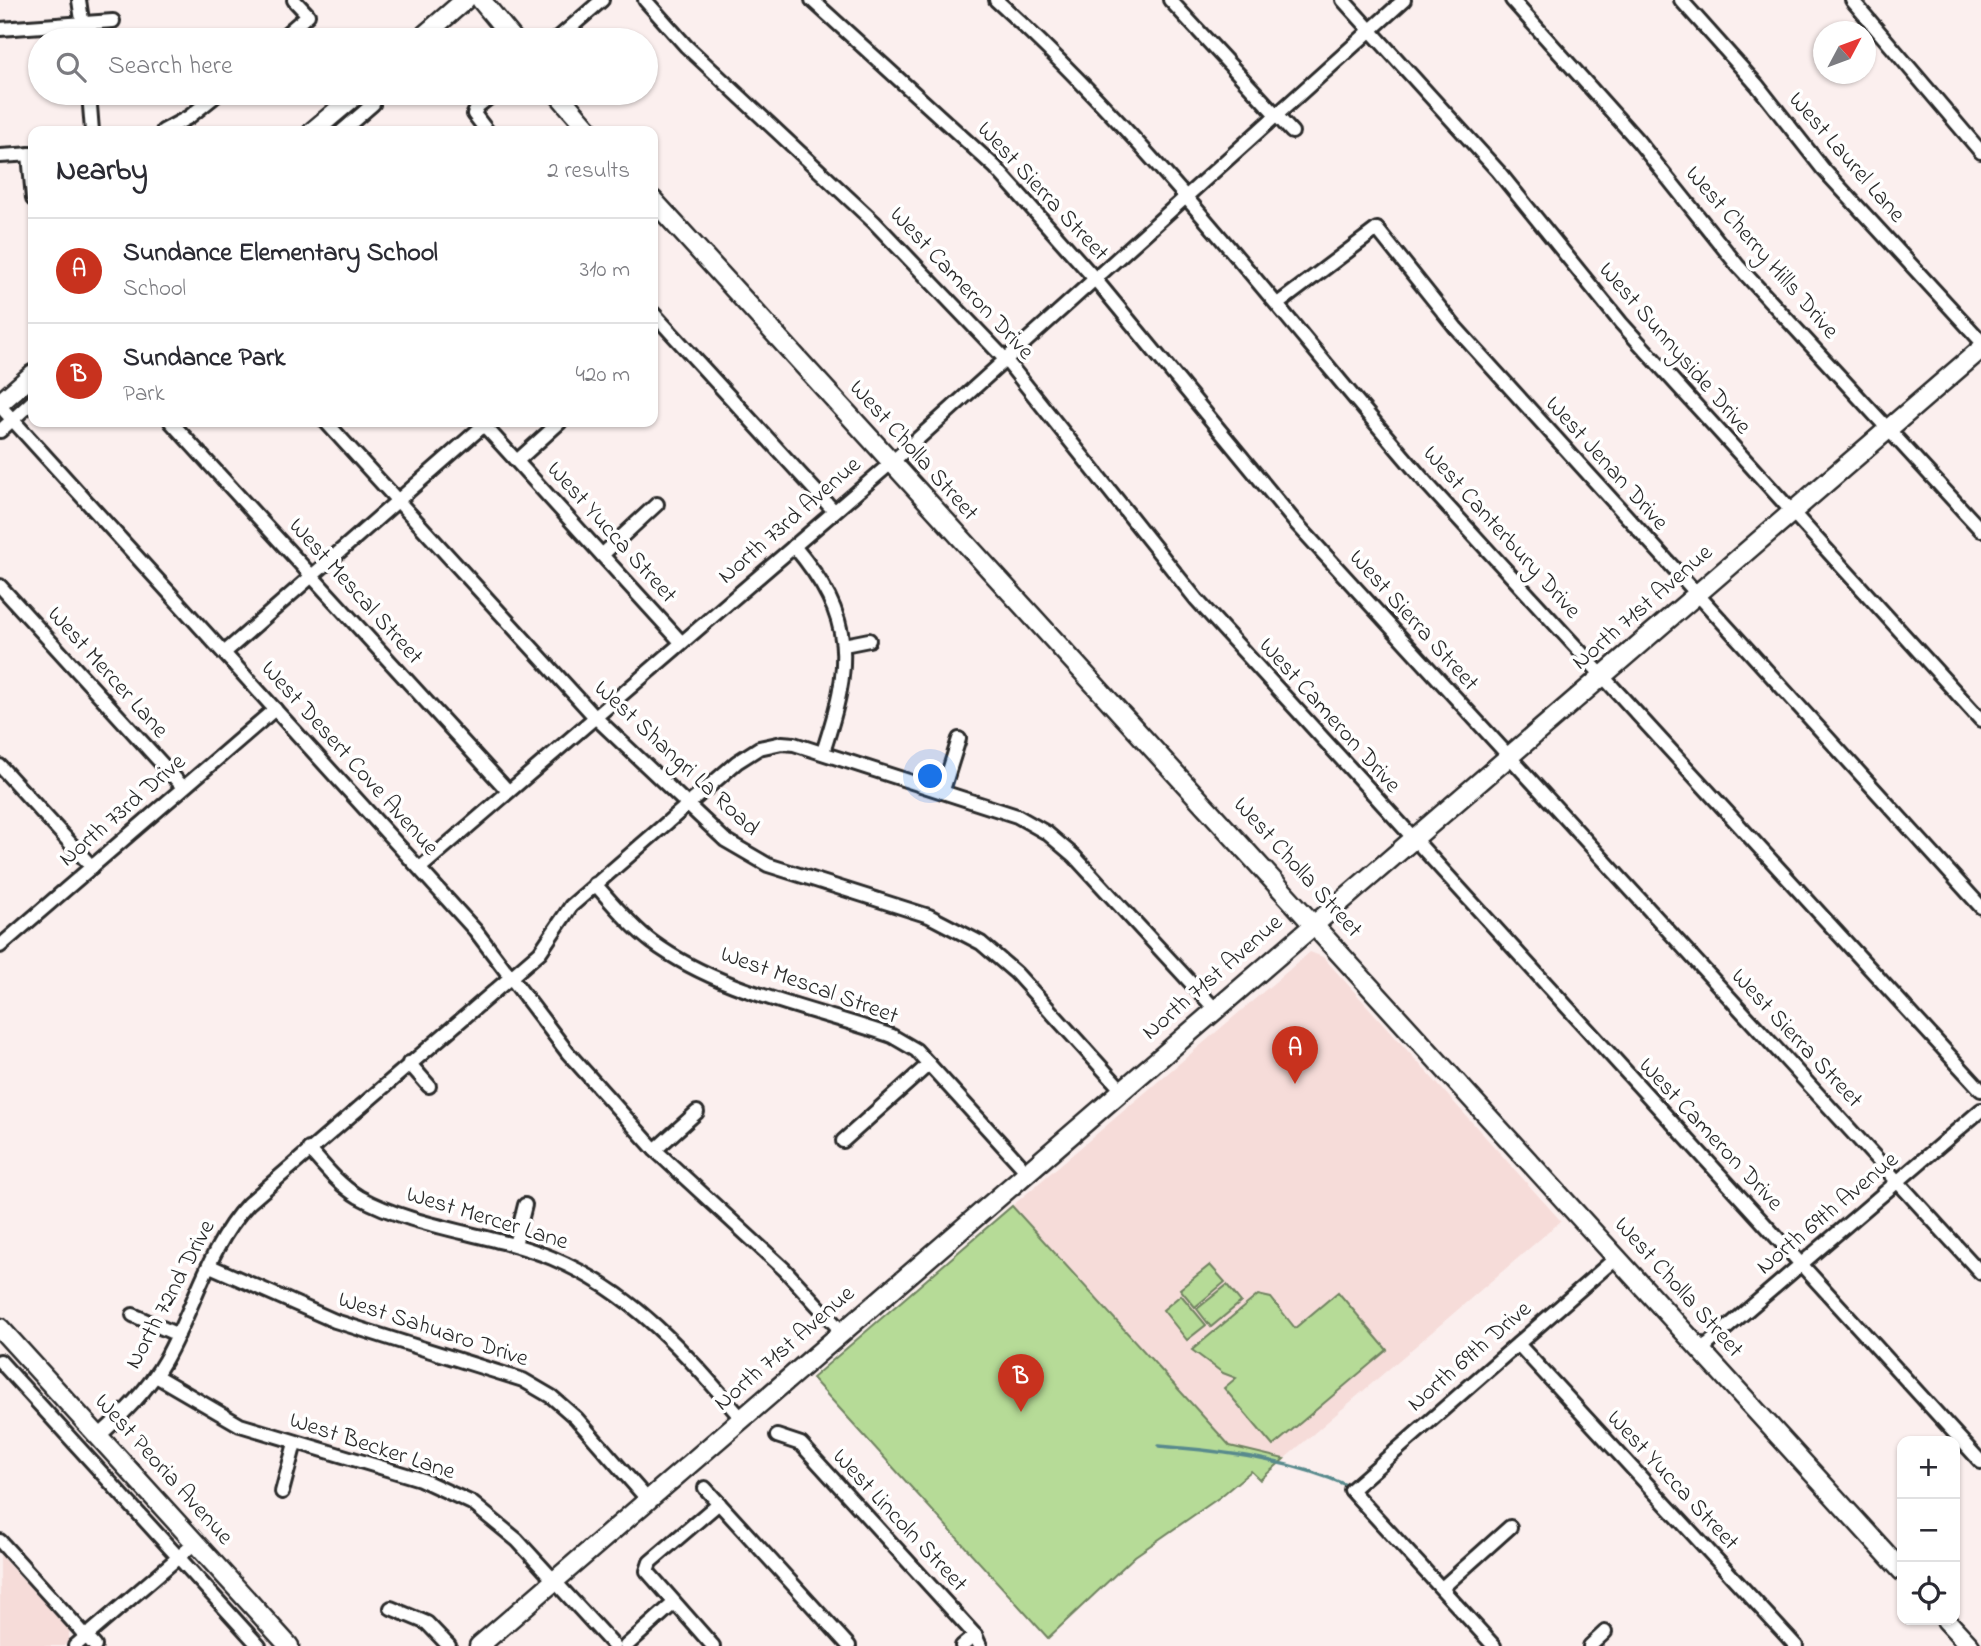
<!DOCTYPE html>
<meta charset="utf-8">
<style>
body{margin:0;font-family:"Indie Flower",sans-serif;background:#f7f7f7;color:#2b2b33}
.controls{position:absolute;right:21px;bottom:21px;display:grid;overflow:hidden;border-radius:14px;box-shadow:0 2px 5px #0004}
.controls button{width:63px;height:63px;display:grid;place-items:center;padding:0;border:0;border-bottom:2px solid #e1e1e2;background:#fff;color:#2b2b33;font:35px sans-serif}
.compass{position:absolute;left:1813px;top:21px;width:63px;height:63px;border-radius:50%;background:#fff;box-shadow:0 2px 5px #0004;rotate:49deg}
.you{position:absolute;left:931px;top:777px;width:24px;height:24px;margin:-18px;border:5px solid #fff;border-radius:50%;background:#1a73e8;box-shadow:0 0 0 10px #1a73e833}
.badge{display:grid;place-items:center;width:46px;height:46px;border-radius:50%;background:#c8321e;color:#fff;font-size:23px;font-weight:700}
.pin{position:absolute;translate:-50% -58px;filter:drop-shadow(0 2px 4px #0008)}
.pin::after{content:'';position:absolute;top:37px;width:24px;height:21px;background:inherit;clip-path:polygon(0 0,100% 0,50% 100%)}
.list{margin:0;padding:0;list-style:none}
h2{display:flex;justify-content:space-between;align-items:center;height:91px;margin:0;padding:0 28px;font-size:30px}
h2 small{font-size:23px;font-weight:400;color:#7c7c81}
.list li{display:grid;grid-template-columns:46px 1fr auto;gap:21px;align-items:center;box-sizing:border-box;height:105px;padding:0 28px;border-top:2px solid #e1e1e2}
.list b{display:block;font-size:26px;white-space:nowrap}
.list p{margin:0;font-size:23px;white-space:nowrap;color:#7c7c81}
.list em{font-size:23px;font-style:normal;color:#7c7c81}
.icon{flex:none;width:38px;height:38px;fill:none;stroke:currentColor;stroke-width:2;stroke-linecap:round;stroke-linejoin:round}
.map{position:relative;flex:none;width:1981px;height:1646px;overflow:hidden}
.search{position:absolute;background:#fff;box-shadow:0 2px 5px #0004;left:28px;top:28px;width:630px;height:77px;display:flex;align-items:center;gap:18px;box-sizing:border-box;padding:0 24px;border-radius:38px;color:#7c7c81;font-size:26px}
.panel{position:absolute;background:#fff;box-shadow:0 2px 5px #0004;left:28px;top:126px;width:630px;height:301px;border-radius:14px}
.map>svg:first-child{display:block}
.built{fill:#f6dcd9}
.green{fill:#b6db97;stroke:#708361;stroke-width:2}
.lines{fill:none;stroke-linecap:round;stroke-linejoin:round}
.stream{stroke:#598a8d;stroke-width:3.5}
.street-casing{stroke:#2b2b2b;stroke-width:18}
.secondary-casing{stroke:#2b2b2b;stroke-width:23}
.street{stroke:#fff;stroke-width:12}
.secondary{stroke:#fff;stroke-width:18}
.labels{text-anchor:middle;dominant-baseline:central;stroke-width:7;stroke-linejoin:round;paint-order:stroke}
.street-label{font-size:24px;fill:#2b2b2b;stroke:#fff}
</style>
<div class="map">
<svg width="1981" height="1646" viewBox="0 0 1981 1646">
<rect width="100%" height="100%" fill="#fbefee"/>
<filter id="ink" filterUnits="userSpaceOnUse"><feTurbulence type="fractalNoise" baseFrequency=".0143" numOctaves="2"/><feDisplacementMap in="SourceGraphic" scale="14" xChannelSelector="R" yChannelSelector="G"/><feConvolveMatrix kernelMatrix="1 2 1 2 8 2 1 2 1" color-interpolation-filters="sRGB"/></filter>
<g filter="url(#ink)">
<g class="built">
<polygon points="1310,952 1323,957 1561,1221 1284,1459 1230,1446 1012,1206"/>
<polygon points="0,1555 69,1630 69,1640 64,1646 0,1646"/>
</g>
<g class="green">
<polygon points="1012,1206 1230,1446 1284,1459 1260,1480 1251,1471 1220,1497 1135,1556 1048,1638 812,1378"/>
<polygon points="1210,1265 1225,1282 1195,1307 1180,1289"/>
<polygon points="1227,1285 1241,1302 1211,1327 1197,1309"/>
<polygon points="1338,1292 1387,1350 1273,1446 1224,1388 1236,1378 1223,1373 1192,1350 1258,1295 1271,1298 1295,1328"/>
<polygon points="1181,1295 1206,1325 1187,1340 1163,1310"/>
</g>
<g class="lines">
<path class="stream" d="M1159 1446C1224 1451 1292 1460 1351 1487"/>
<g class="street-casing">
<g id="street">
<polyline points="79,0 85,40"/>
<polyline points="645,0 686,46 874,222 1005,359 1196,599 1981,1462"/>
<polyline points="812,0 995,167 1095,279 1295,522 1981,1273"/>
<path d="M996 0C1157 146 1287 322 1428 485L1981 1090"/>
<polyline points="1170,0 1292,132"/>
<polyline points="1343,0 1498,171 1621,323 1981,720"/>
<polyline points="1512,0 1638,141 1738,266 1981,530"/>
<polyline points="1681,0 1757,85 1823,169 1981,341"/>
<polyline points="1852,0 1981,152"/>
<polyline points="0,29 113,21"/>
<polyline points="279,40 308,15 294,0"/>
<polyline points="556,40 602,0"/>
<polyline points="89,93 92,131"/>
<polyline points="163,131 189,117 219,93"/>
<polyline points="342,131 373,104 368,93"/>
<polyline points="487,131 474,114 478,106 495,93"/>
<polyline points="29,154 33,199"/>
<polyline points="0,156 33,154"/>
<polyline points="1279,303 1377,229 1456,328 1981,907"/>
<polyline points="653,313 834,511"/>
<polyline points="0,406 475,930 568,1053 655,1150 784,1269 842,1332"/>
<polyline points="171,422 508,791"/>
<polyline points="326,422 595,717 725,840 768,865 929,916 981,943 1016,973 1121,1089"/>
<polyline points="481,422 681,642"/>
<polyline points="0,431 33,401"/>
<polyline points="517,461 560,422"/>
<path d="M794 546C856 620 852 664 823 752"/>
<polyline points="602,555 657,504"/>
<polyline points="0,586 183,787"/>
<polyline points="844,645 869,640"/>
<polyline points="224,653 484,425"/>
<polyline points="0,766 92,867"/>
<polyline points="943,790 959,739"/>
<polyline points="420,868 891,463 1404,0"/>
<path d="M595 884C613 904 631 926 652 942 721 993 813 1008 892 1036L916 1050 1027 1172"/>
<polyline points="0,946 275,709"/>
<polyline points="409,1063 429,1086"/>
<polyline points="843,1141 929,1064"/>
<path d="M309 1149C324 1166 339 1185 359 1197 416 1229 491 1233 552 1258 633 1292 686 1353 741 1418"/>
<polyline points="655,1150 697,1112"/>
<polyline points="515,1245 525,1205"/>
<polyline points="210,1266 335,1321 523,1380 552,1397 576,1418 648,1500"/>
<polyline points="133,1315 178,1335"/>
<polyline points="1518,1344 1796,1646"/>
<polyline points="1701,1350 1981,1110"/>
<polyline points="0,1361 259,1646"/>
<polyline points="156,1376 240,1425 420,1479 472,1503 517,1540 614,1646"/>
<path d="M99 1436C124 1413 148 1390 165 1360 194 1309 208 1247 248 1204L540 952 571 906 737 762 759 748 782 743 794 744 1017 816 1047 833 1074 856 1215 1009"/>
<polyline points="777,1436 801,1444 975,1635 980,1646"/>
<polyline points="705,1488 849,1646"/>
<polyline points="282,1492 295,1443"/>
<polyline points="0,1541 95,1646"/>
<polyline points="1442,1588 1510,1527"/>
<polyline points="391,1608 427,1623 449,1646"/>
<polyline points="75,1646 195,1543"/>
<polyline points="626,1646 674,1603"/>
<polyline points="713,1646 647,1571 650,1562 719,1503"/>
<polyline points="962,1646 975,1635"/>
<polyline points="1494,1646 1351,1490 1617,1257"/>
<polyline points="1590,1646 1605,1632"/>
</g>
</g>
<g class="secondary-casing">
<g id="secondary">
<polyline points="481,0 514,40"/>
<polyline points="419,40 465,0"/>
<polyline points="557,93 590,131"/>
<polyline points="313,131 358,93"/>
<polyline points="653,200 1902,1571"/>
<polyline points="0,403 33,374"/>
<polyline points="0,1328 289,1646"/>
<polyline points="1946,1620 1970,1646"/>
<polyline points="479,1646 1981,349"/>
</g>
</g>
<use href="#street" class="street"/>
<use href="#secondary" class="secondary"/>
</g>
</g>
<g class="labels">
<g class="street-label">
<text transform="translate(1846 158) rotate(49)">West Laurel Lane</text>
<text transform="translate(1042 192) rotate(47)">West Sierra Street</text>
<text transform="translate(1761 253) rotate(49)">West Cherry Hills Drive</text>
<text transform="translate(961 284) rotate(47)">West Cameron Drive</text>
<text transform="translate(1674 349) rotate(49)">West Sunnyside Drive</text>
<text transform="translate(913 451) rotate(48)">West Cholla Street</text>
<text transform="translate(1606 464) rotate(48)">West Jenan Drive</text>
<text transform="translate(790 521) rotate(-41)">North 73rd Avenue</text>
<text transform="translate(611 533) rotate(48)">West Yucca Street</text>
<text transform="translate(1501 533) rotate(48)">West Canterbury Drive</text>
<text transform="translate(355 592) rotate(48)">West Mescal Street</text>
<text transform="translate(1643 608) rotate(-41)">North 71st Avenue</text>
<text transform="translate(1413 621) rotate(48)">West Sierra Street</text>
<text transform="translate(107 673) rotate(48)">West Mercer Lane</text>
<text transform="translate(1329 716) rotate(48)">West Cameron Drive</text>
<text transform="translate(349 759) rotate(48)">West Desert Cove Avenue</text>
<text transform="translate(676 759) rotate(43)">West Shangri La Road</text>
<text transform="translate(123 811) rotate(-41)">North 73rd Drive</text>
<text transform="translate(1297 868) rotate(48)">West Cholla Street</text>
<text transform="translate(1213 978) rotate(-41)">North 71st Avenue</text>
<text transform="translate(809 986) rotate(20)">West Mescal Street</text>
<text transform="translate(1796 1039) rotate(47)">West Sierra Street</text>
<text transform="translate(1710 1135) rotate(47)">West Cameron Drive</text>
<text transform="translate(1828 1214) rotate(-40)">North 69th Avenue</text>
<text transform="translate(487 1219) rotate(17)">West Mercer Lane</text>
<text transform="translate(1678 1288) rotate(48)">West Cholla Street</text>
<text transform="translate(171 1295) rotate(-62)">North 72nd Drive</text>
<text transform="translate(433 1330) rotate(18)">West Sahuaro Drive</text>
<text transform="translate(785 1349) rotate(-41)">North 71st Avenue</text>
<text transform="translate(1470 1357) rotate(-41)">North 69th Drive</text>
<text transform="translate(372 1447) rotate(18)">West Becker Lane</text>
<text transform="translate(163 1470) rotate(48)">West Peoria Avenue</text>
<text transform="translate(1672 1481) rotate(47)">West Yucca Street</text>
<text transform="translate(899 1521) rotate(47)">West Lincoln Street</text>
</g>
</g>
</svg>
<div class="controls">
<button>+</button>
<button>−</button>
<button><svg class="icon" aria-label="locate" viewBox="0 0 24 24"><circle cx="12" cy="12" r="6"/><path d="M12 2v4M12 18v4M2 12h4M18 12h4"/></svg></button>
</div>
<svg class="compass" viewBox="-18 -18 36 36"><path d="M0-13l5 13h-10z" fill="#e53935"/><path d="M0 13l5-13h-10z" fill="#7c7c81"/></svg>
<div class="you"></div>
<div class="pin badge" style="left:1295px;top:1084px">A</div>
<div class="pin badge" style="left:1021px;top:1412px">B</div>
<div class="search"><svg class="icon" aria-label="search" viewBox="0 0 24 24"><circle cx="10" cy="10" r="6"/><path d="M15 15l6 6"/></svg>Search here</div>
<section class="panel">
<h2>Nearby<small>2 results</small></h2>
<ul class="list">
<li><span class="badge">A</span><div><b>Sundance Elementary School</b><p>School</p></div><em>310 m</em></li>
<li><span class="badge">B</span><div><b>Sundance Park</b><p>Park</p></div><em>420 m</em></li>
</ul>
</section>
</div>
